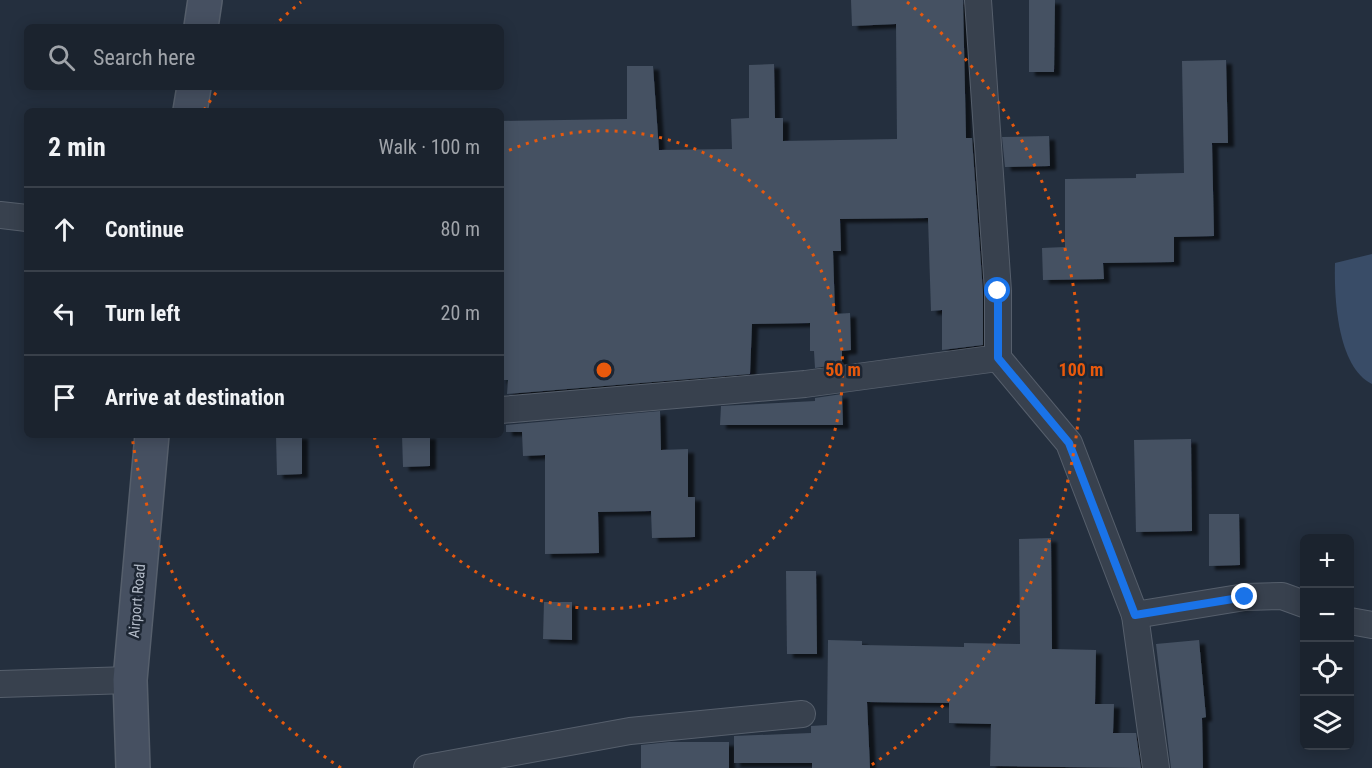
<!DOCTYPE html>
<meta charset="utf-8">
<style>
body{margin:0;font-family:"Roboto Condensed",sans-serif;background:#282f3a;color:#f1f3f6}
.controls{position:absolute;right:18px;bottom:18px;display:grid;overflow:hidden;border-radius:9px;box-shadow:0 3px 15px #0003}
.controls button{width:54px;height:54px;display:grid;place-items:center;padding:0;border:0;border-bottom:2px solid #39404a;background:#1b232e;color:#f1f3f6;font:30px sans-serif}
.stop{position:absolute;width:18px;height:18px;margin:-14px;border:4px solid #1a73e8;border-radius:50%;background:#fff}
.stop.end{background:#1a73e8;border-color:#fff;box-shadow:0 2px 6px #0008}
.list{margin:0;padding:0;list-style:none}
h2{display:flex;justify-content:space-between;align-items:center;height:78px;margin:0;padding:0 24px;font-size:26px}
h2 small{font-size:20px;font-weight:400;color:#a0a4aa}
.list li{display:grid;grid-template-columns:39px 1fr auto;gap:18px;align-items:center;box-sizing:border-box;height:84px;padding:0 24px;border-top:2px solid #39404a}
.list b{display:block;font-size:22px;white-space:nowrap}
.list em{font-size:20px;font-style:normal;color:#a0a4aa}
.icon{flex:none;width:33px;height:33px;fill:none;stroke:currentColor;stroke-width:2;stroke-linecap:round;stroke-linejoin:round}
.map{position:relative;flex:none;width:1372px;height:768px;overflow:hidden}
.search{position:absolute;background:#1b232e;box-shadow:0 3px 15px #0003;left:24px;top:24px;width:480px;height:66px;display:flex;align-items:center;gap:15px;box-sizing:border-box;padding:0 21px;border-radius:9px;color:#a0a4aa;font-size:22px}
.panel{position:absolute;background:#1b232e;box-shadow:0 3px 15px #0003;left:24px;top:108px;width:480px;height:330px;border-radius:9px}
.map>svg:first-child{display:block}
.water{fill:#394c67}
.building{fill:#455162;filter:url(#shadow)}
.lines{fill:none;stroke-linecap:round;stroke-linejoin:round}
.street-casing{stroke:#565f6c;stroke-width:28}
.secondary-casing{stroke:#565f6c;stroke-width:36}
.street{stroke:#38414e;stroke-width:26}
.secondary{stroke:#465061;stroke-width:33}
.route{stroke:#1a73e8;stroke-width:8}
.ring{fill:none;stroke:#e8590c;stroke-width:3;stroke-dasharray:3 6}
.labels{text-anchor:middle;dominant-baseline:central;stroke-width:5;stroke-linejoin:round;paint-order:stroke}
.street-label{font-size:15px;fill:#b4bcc9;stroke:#1d2633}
.centre{fill:#e8590c;stroke:#1d2633;stroke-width:3}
.ring-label{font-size:18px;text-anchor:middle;font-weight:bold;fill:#e8590c;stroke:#1d2633;stroke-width:5;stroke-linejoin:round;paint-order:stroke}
</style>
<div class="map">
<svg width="1372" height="768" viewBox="0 0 1372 768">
<defs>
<filter id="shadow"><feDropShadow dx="6" dy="4" stdDeviation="1.5" flood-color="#0009"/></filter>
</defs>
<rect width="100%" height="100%" fill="#242f3e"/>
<path class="water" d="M1372 254V384C1337 367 1334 297 1335 263Z"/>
<g class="building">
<polygon points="851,0 963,0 966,138 972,138 983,292 983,345 942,350 942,310 931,311 928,218 840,219 841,251 833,251 835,314 850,313 851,350 842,351 842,364 815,368 814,351 810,351 810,323 752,324 750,374 507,394 508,380 501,380 501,121 627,119 627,66 653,66 659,150 732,149 731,119 749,118 749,65 774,64 775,118 783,118 783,141 897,139 896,24 852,26"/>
<polygon points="1029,0 1055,0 1054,72 1029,72"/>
<polygon points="1226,60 1228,143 1212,143 1214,236 1174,237 1174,262 1103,263 1104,279 1043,280 1042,248 1065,247 1065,179 1136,178 1136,174 1184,173 1182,61"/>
<polygon points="1049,136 1050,166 1005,167 1002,137"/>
<polygon points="842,394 843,425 720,425 721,406 815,401 815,398"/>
<polygon points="660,411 661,450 688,449 688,497 695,497 695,537 652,538 651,511 598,512 599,553 545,554 545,455 523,456 522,432 506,432 506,425"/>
<polygon points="276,435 302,435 302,474 277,475"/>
<polygon points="402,435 430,435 430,466 403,467"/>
<polygon points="1191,439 1192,531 1136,532 1134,440"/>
<polygon points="1209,514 1239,514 1240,565 1209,566"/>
<polygon points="1051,538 1052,649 1096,650 1095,704 1114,704 1113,733 1136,733 1141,768 990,766 991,724 949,723 949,703 867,702 870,768 812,768 812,763 734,763 734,736 811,733 811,726 827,725 828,640 862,641 862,645 964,647 964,643 1020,644 1019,539"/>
<polygon points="786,571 816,571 817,654 787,654"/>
<polygon points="544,602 572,602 572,640 543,639"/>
<polygon points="1199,640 1206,717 1202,718 1203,768 1171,768 1156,644"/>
<polygon points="669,742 729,742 729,768 641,768 641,745"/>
</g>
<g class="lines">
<g class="street-casing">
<g id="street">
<polyline points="0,215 27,218"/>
<polyline points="998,358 1069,443 1135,615 1245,597 1282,596 1304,604"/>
<polyline points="501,410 805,384 998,358 998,291 978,0"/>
<polyline points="1135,615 1156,768"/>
<polyline points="1350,621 1372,625"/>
<polyline points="0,684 130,680"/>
<polyline points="427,768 630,731 802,714"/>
</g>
</g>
<g class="secondary-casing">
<g id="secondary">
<polyline points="201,27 205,0"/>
<polyline points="190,111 194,87"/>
<polyline points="133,768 130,680 152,435"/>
</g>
</g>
<use href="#street" class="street"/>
<use href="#secondary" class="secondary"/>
</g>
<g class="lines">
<polyline class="route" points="998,291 998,358 1069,443 1135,615 1245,597"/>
</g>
<g class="ring">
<path d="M501 154A239 239 0 1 1 374 436"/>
<path d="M341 768A477 477 0 0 1 132 436M204 110A477 477 0 0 1 218 90M273 27A477 477 0 0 1 301 2M907 2A477 477 0 0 1 867 768"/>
</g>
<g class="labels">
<g class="street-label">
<text transform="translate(137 601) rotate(-85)">Airport Road</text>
</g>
</g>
<circle cx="604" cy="370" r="9" class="centre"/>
<g class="ring-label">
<text x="843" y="376">50 m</text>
<text x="1081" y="376">100 m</text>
</g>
</svg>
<div class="controls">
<button>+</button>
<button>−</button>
<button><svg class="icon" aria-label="locate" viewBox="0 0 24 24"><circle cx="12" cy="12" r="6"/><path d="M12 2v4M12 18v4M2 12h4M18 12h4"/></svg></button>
<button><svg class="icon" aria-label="layers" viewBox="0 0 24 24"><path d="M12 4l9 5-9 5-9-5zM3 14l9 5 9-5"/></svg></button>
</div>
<div class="stop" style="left:998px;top:291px"></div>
<div class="stop end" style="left:1245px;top:597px"></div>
<div class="search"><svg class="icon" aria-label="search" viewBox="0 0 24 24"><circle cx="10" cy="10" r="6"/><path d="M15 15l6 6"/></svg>Search here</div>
<section class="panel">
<h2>2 min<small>Walk · 100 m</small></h2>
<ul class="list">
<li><svg class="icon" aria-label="ahead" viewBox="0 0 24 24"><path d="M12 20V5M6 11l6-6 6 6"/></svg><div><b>Continue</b></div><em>80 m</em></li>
<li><svg class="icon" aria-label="left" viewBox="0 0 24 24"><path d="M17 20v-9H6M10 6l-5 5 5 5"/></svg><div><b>Turn left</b></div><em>20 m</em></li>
<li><svg class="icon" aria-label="arrive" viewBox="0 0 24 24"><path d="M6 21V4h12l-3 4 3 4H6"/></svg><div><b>Arrive at destination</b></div></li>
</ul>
</section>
</div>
